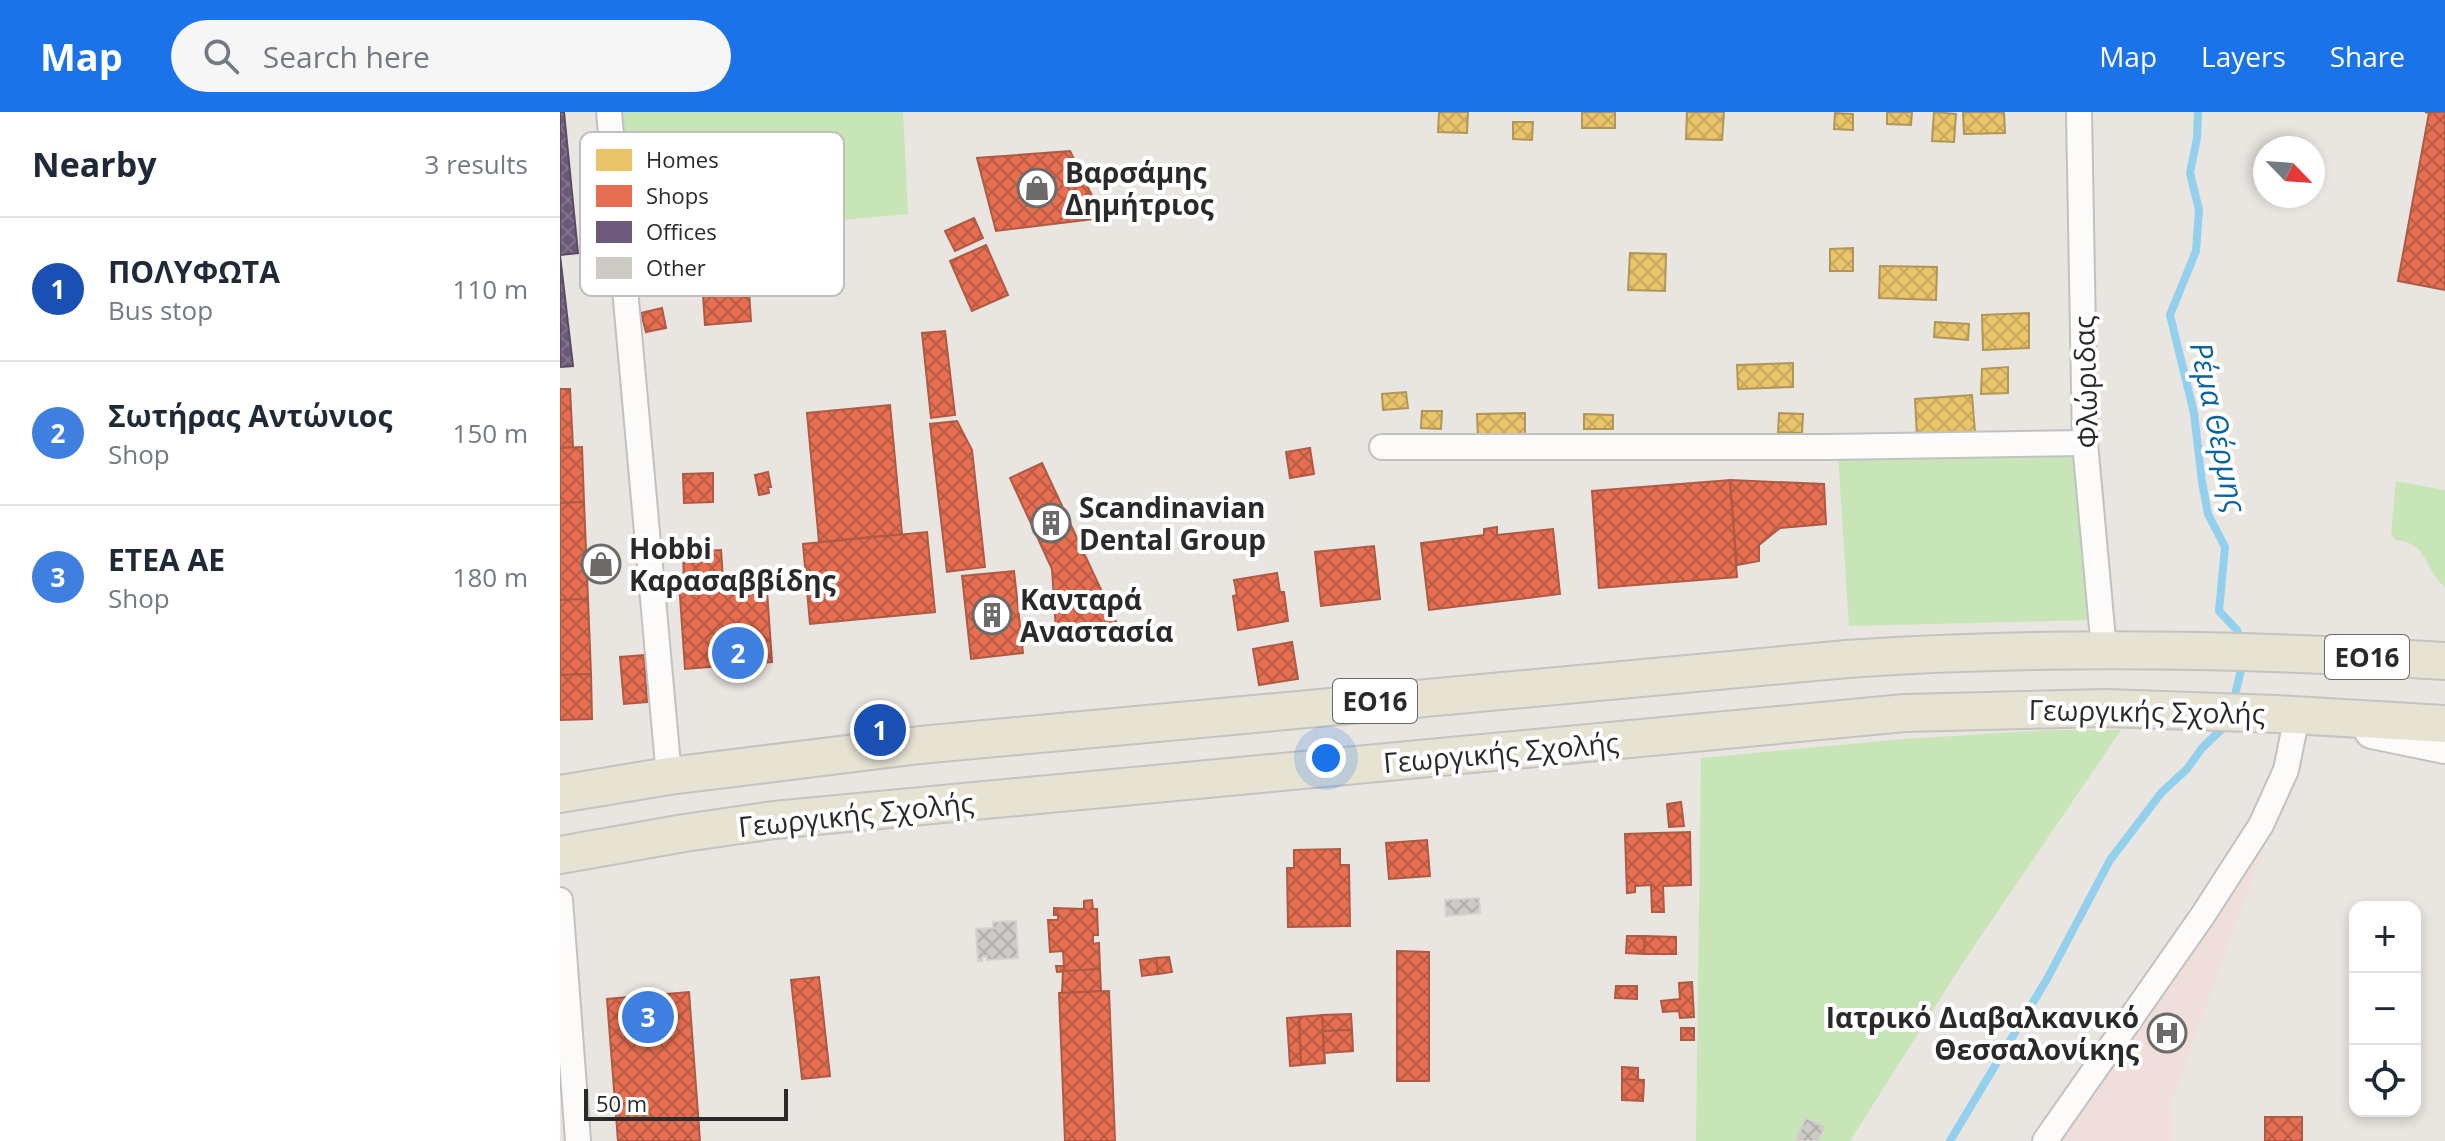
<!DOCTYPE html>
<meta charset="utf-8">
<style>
body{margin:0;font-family:"Open Sans",sans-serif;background:#f6f6f7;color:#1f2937}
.controls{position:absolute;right:24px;bottom:24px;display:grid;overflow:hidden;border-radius:16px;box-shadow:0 4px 12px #0003}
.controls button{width:72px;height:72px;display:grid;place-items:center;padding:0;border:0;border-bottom:2px solid #e0e1e3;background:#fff;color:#1f2937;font:40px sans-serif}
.compass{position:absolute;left:1693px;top:24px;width:72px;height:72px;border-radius:50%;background:#fff;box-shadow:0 4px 12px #0003;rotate:115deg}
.scale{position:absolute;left:24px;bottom:20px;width:204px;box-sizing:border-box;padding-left:8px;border:4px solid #2a2a2a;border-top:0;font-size:22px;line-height:28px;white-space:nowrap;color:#2a2a2a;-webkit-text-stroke:6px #fff;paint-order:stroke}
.you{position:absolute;left:766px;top:646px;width:28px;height:28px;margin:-20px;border:6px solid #fff;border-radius:50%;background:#1a73e8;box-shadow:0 0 0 12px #1a73e833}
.badge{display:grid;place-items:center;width:52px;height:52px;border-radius:50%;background:#1a73e8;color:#fff;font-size:26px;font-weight:700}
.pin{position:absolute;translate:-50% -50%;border:4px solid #fff;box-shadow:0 2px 8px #0006}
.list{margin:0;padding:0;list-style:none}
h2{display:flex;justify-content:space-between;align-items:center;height:104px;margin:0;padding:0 32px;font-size:34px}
h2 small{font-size:26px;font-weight:400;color:#747a83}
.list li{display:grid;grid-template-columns:52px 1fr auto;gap:24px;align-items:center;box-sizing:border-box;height:144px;padding:0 32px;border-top:2px solid #e0e1e3}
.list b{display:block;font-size:30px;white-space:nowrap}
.list p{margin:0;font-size:26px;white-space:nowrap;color:#747a83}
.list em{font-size:26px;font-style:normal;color:#747a83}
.icon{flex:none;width:44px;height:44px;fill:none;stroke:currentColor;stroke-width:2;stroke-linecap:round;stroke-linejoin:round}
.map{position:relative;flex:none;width:1885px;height:1029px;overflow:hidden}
header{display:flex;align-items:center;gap:48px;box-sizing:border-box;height:112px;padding:0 40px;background:#1a73e8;color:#fff}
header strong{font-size:38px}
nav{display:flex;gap:44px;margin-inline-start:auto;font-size:28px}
.search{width:560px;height:72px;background:#f6f6f7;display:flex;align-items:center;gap:20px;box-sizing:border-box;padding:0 28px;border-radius:44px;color:#747a83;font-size:30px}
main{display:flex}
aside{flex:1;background:#fff}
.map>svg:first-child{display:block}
.medical{fill:#efdedc}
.grass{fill:#c8e5b8}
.homes{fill:url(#homes-cross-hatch);stroke:#b09657;stroke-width:2}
.shops{fill:url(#shops-cross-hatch);stroke:#ae5a45;stroke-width:2}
.offices{fill:url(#offices-cross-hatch);stroke:#594b62;stroke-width:2}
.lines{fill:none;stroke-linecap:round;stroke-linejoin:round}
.stream{stroke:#92d0ed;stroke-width:8}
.building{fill:url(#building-cross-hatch);stroke:#d4d1cc;stroke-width:2}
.street-casing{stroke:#c2c1c2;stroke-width:28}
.secondary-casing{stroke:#c2c1c2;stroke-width:38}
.primary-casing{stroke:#c4c3c1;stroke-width:40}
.street{stroke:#fcfbfa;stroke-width:24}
.secondary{stroke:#fcfbfa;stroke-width:34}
.primary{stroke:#e7e3d3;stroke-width:36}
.labels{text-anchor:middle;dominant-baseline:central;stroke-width:8;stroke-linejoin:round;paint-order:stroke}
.shield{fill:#fff;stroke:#6a6a6a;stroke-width:2}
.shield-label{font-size:26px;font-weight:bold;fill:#2a2a2a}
.poi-label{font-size:28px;font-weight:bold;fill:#2a2a2a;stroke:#fff;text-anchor:start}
.street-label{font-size:28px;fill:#2a2a2a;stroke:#fff}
.water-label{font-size:30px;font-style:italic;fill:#0a649f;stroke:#fff}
.key{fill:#fff;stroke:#bfbfbf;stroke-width:2}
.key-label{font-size:22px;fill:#2a2a2a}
</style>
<header>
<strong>Map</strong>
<div class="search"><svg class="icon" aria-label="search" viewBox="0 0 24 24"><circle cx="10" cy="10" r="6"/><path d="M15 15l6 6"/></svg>Search here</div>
<nav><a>Map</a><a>Layers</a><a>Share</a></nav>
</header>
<main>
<aside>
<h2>Nearby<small>3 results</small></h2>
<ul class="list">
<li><span class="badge" style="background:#1a4fb4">1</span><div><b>ΠΟΛΥΦΩΤΑ</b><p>Bus stop</p></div><em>110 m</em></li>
<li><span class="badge" style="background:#3f7fe0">2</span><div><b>Σωτήρας Αντώνιος</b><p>Shop</p></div><em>150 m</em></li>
<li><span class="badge" style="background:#3f7fe0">3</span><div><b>ΕΤΕΑ ΑΕ</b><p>Shop</p></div><em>180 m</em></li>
</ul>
</aside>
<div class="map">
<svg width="1885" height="1029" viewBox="0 0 1885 1029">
<defs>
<pattern id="homes-cross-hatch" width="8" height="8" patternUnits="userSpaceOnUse" patternTransform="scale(2)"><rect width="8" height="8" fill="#e9c46a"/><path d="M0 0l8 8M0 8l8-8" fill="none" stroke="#c8a95c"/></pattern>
<pattern id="shops-cross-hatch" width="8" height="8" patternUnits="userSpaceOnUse" patternTransform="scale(2)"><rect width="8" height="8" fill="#e76f51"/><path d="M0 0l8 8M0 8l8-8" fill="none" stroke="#bb5b43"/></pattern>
<pattern id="offices-cross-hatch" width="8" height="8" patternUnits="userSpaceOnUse" patternTransform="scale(2)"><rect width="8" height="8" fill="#6d597a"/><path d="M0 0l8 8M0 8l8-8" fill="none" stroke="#82728b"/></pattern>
<pattern id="building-cross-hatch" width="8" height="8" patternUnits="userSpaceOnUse" patternTransform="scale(2)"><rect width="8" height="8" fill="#cecbc7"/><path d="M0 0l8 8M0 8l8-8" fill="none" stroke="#b1aeab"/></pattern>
</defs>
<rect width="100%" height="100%" fill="#e9e5e0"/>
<polygon class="medical" points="1705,731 1611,991 1612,1029 1501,1029 1627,851"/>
<g class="grass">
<polygon points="57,0 343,0 348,102 68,127"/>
<polygon points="1518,338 1532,508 1289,514 1278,342"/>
<path d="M1836 369 1885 378V475C1869 462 1867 441 1853 433 1848 430 1840 429 1834 427L1831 421Z"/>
<polygon points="1491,618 1561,618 1404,849 1290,1029 1136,1029 1141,646 1344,627"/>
</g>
<g class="homes">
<polygon points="879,0 908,0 907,21 878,20"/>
<rect x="1022" y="0" width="33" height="16"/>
<polygon points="1127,0 1164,0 1162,28 1126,27"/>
<polygon points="1327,0 1352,0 1351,13 1327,12"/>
<polygon points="1374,0 1396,2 1394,30 1372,29"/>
<polygon points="1403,0 1444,0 1445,21 1404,22"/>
<polygon points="1275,1 1293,2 1293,18 1274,17"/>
<polygon points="953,10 973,10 972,28 953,27"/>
<polygon points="1293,136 1293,159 1270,159 1270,137"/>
<polygon points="1070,141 1106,142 1105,179 1068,178"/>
<polygon points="1320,154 1377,155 1376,188 1319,186"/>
<polygon points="1469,201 1469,236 1423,238 1422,203"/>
<polygon points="1375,210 1409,212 1408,228 1374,225"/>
<polygon points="1233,251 1233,275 1178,277 1177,253"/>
<polygon points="1448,255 1448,281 1421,282 1422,257"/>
<polygon points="846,280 848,296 823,298 822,282"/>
<polygon points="1412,283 1415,320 1357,325 1355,287"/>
<polygon points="862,299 882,299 881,317 861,316"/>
<polygon points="965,301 965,324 918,326 917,302"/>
<polygon points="1219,301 1243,302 1242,321 1218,320"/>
<polygon points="1024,302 1053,303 1053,317 1024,317"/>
</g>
<g class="shops">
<polygon points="1865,0 1885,0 1885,178 1838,169 1869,1"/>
<polygon points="510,39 543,106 436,119 417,46"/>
<polygon points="414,106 423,126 395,139 385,119"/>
<polygon points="426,133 448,183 412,199 390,149"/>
<polygon points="167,141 167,150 187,149 191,209 145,213 143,183 167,181 166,166 139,168 138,143"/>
<polygon points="102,196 106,216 86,220 81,201"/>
<polygon points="385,219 395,303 371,306 362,221"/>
<polygon points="0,277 10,277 13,335 0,336"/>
<polygon points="330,293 342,422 259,430 247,301"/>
<polygon points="397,309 412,338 425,455 387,460 370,312"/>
<polygon points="22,335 24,390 0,391 0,336"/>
<polygon points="750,336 754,362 730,366 726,340"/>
<polygon points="482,351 558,514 496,518 492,457 450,366"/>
<polygon points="208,360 211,375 208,375 209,381 199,383 195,363"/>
<polygon points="153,361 153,390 124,391 123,362"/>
<polygon points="1170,368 1177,465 1039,476 1032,379"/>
<polygon points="1170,368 1264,372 1266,412 1220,416 1199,433 1199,449 1177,453"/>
<polygon points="24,390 28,487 0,488 0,391"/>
<polygon points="937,415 937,423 993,417 1000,482 869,498 861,431 924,423 924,417"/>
<polygon points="367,420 375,500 250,512 243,432"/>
<polygon points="814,434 820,487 761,494 755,440"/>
<polygon points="161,438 163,467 124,470 123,440"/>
<polygon points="454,459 463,541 411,547 402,464"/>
<polygon points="717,461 720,480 724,480 728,509 678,518 673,484 677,483 674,468"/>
<polygon points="206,464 212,550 125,557 119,470"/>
<polygon points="28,487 31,562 0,563 0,488"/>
<polygon points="732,530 738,567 699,573 693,537"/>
<polygon points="84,543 87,590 64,592 60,545"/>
<polygon points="31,562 32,607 0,608 0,563"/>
<polygon points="1121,690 1124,714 1109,715 1107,692"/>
<polygon points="1130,720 1131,773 1103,774 1104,800 1092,800 1091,773 1075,774 1075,780 1067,781 1065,722"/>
<polygon points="867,728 870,764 829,767 826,731"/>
<polygon points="780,737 780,753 789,753 790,814 728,815 727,756 734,756 734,738"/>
<polygon points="532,788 533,797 537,797 538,823 533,823 533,832 539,831 540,857 497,860 496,854 504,854 503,839 490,840 488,808 498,808 498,803 494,803 494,796 524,797 524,789"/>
<polygon points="1067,824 1085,824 1084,842 1066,841"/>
<polygon points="1085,824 1116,825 1116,842 1084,842"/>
<polygon points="837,839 869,840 869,969 837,969"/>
<polygon points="609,845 612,860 598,862 596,846"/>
<polygon points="596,846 598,862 582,864 580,848"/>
<polygon points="540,857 541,879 502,881 503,859"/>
<polygon points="259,865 270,964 242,967 231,868"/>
<polygon points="1132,870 1134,905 1120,906 1119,899 1103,900 1101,889 1120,887 1119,871"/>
<polygon points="1056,874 1077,874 1077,887 1055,886"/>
<polygon points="549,879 555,1029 505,1029 499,881"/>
<polygon points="129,880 140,1029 58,1029 47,887"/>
<polygon points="791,902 792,918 763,919 762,903"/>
<polygon points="762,903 765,951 741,953 739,905"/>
<polygon points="739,905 741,953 730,954 727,906"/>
<rect x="1121" y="916" width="13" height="12"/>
<polygon points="792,918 793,939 764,941 763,919"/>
<polygon points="1062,955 1078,956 1078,968 1062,967"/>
<polygon points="1062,967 1084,968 1083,989 1062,988"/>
<rect x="1705" y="1005" width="37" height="24"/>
</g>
<polygon class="offices" points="0,0 4,0 18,141 0,143 13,254 0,255"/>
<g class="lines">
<g class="stream">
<polyline points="1638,0 1637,26 1630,61 1639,98 1636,139 1610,203 1634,301 1642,370 1648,402 1665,435 1659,499 1677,518 1680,529"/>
<polyline points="1673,591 1683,550"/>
<polyline points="1390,1029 1487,867 1550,748 1602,680 1627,657 1642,636 1667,612"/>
</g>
</g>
<g class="building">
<polygon points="919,786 920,801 886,804 885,788"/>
<polygon points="456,809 458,846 427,848 427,844 422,845 422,849 418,849 416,817 433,816 433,810"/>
<polygon points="1246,1006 1265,1015 1258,1029 1235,1029"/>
</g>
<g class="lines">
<g class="street-casing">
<g id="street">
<polyline points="49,0 109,664"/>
<polyline points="1519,0 1525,331 1544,538"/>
<polyline points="822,335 1268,335 1525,331"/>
<polyline points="0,788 18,1029"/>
<polyline points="1485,1029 1643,803 1701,713 1726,658 1737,604"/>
</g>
</g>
<g class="secondary-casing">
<polyline id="secondary" points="1812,619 1885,634"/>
</g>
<g class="primary-casing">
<g id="primary">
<path d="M0 682 109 664 360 633 1287 547C1486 533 1685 537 1885 549"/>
<polyline points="0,743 124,721 214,708 1345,601 1546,596 1716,602 1885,612"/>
</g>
</g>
<use href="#street" class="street"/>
<use href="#secondary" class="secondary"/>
<use href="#primary" class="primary"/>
</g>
<defs>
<g id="shop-ring" transform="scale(2)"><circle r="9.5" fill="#fff" stroke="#6d6b6a" stroke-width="1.5"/><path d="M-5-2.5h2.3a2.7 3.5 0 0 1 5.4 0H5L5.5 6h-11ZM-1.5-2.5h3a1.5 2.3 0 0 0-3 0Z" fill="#6d6b6a"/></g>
<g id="building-ring" transform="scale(2)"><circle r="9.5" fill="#fff" stroke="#6d6b6a" stroke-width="1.5"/><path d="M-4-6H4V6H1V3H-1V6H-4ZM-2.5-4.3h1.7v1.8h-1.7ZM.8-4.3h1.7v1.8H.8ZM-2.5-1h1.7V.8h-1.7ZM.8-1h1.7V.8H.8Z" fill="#6d6b6a"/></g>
<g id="hospital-ring" transform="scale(2)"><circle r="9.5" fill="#fff" stroke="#6d6b6a" stroke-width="1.5"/><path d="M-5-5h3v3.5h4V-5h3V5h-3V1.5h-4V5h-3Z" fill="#6d6b6a"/></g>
</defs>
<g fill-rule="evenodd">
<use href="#shop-ring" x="477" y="76"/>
<use href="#building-ring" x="491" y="411"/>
<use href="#shop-ring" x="41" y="452"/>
<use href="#building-ring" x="432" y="503"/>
<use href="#hospital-ring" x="1607" y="921"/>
</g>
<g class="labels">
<g class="shield">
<rect x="1765" y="523" width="84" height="44" rx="6"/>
<rect x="773" y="567" width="84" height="44" rx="6"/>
</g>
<g class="shield-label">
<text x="1807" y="545">ΕΟ16</text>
<text x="815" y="589">ΕΟ16</text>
</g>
<g class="poi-label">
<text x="505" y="60">Βαρσάμης<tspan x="505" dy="32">Δημήτριος</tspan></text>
<text x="519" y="395">Scandinavian<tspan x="519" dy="32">Dental Group</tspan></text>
<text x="69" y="436">Hobbi<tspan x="69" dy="32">Καρασαββίδης</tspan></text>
<text x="460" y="487">Κανταρά<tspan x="460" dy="32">Αναστασία</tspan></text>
<text x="1579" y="905" text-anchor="end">Ιατρικό Διαβαλκανικό<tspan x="1579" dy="32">Θεσσαλονίκης</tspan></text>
</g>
<g class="street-label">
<text transform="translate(1525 270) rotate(-92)">Φλώριδας</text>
<text transform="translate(1587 599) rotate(1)">Γεωργικής Σχολής</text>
<text transform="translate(941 640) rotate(-5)">Γεωργικής Σχολής</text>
<text transform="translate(296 702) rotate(-6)">Γεωργικής Σχολής</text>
</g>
<g class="water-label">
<text transform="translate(1659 315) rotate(78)">Ρέμα Θέρμης</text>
</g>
</g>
<rect x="20" y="20" width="264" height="164" rx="12" class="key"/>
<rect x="36" y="37" width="36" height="22" fill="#e9c46a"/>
<rect x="36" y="73" width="36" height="22" fill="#e76f51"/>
<rect x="36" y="109" width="36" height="22" fill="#6d597a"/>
<rect x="36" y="145" width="36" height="22" fill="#cecbc7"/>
<g class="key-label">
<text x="86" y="56">Homes</text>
<text x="86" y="92">Shops</text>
<text x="86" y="128">Offices</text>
<text x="86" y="164">Other</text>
</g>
</svg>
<div class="controls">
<button>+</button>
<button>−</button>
<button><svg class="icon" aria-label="locate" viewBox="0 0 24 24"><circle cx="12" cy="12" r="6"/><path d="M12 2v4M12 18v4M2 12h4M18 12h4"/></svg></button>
</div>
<svg class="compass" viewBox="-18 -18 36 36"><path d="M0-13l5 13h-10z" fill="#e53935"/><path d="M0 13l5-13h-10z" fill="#747a83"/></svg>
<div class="scale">50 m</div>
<div class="you"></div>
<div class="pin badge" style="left:320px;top:618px;background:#1a4fb4">1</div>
<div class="pin badge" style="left:178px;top:541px;background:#3f7fe0">2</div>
<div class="pin badge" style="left:88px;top:905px;background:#3f7fe0">3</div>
</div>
</main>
